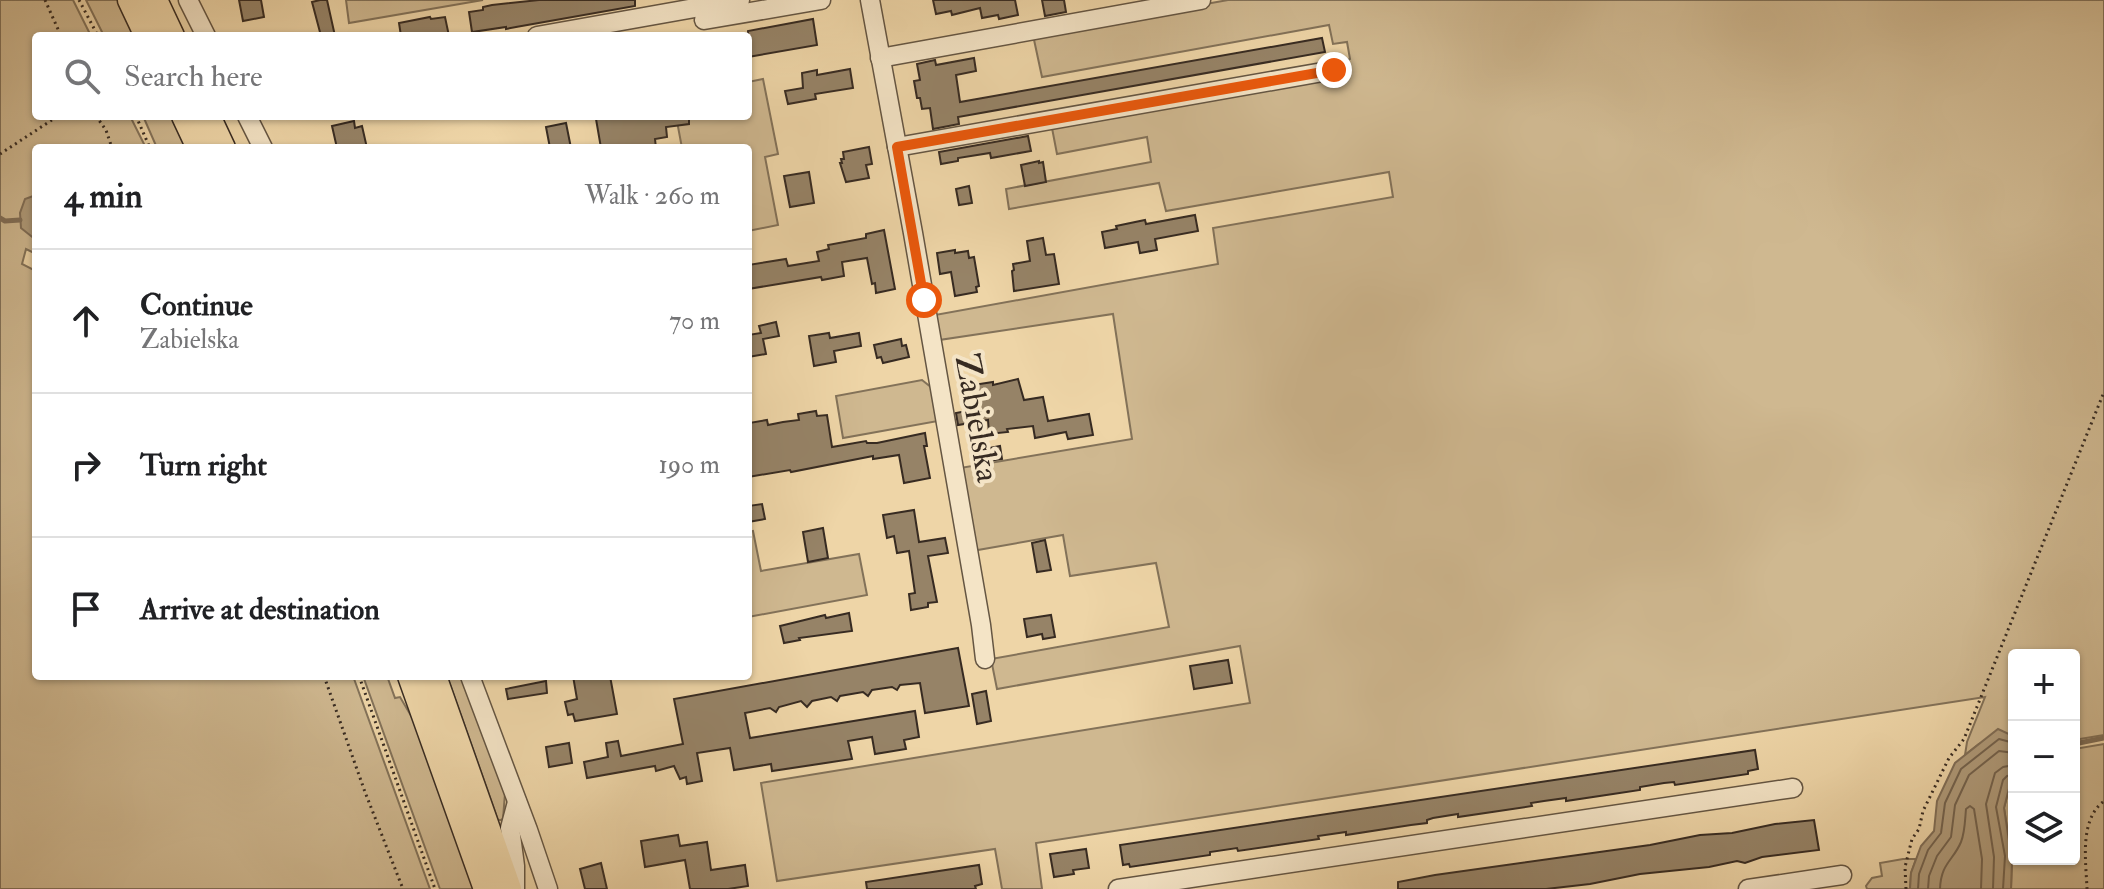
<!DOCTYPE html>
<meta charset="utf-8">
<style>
body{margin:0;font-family:"IM FELL Double Pica",serif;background:#f2f2f2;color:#202124}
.controls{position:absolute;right:24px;bottom:24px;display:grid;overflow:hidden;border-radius:8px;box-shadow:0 2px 6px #0004}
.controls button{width:72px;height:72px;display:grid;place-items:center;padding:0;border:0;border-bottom:2px solid #e0e0e0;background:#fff;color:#202124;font:40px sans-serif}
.stop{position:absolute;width:24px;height:24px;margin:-18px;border:6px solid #ea580c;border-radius:50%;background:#fff}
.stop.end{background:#ea580c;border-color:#fff;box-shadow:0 2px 8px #0008}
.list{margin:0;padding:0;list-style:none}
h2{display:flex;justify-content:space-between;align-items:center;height:104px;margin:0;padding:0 32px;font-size:34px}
h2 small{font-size:26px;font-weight:400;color:#757577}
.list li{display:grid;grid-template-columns:52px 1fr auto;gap:24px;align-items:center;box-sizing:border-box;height:144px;padding:0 32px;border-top:2px solid #e0e0e0}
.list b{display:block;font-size:30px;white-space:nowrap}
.list p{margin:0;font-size:26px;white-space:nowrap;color:#757577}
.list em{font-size:26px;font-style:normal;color:#757577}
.icon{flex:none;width:44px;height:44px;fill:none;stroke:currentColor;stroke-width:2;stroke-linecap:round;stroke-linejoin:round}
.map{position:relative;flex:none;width:2104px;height:889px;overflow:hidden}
.search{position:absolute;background:#fff;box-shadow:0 2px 6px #0004;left:32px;top:32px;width:720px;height:88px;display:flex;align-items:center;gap:20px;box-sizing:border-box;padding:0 28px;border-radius:8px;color:#757577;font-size:30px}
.panel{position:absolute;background:#fff;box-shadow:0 2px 6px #0004;left:32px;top:144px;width:720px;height:536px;border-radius:8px}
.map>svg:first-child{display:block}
.green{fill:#cfb890;stroke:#837259;stroke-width:2}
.water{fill:#b09b7a;stroke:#806e57;stroke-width:2}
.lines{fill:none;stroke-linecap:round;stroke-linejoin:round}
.shore{stroke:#74634e;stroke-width:2}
.stream{stroke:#806e57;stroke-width:5}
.building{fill:#968367;stroke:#372b22;stroke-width:2}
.minor-casing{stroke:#655643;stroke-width:21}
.major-casing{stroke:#372b22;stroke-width:27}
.path{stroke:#372b22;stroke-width:3;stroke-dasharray:2 4;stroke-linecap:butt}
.minor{stroke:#f4e4c6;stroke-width:18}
.major{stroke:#eed5a7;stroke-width:24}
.route{stroke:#ea580c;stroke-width:10}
.labels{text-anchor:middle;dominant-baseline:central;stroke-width:8;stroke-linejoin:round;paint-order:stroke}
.street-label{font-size:34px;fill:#372b22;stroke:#f4e4c6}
</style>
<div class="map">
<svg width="2104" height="889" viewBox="0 0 2104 889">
<rect width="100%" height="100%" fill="#eed5a7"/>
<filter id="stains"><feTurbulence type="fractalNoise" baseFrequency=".0025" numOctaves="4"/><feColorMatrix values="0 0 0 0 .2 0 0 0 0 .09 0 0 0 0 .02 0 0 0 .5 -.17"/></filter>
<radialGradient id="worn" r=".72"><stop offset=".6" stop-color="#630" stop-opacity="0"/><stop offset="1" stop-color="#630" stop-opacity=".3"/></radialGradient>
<g class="green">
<polygon points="0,0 73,0 91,36 36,36 36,116 130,116 146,148 36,148 36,254 26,249 22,264 36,271 36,676 353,676 430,889 0,889"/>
<polygon points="86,0 119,0 137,36 104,36"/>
<polygon points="346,0 483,0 349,23"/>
<polygon points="1228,0 2104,0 2104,735 2074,740 2074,655 2014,655 2014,739 2011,735 1979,744 1965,755 1967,742 1985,697 1036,843 1042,889 1002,889 995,849 777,881 761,783 1250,703 1240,646 997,689 991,659 1169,627 1156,563 1070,576 1063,535 972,551 960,468 1132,439 1113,314 939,340 935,315 1218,264 1213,228 1393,197 1389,172 1166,211 1159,183 1009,209 1006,189 1151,162 1147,137 1057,154 1052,128 1349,75 1346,61 1350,59 1347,42 1333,44 1329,25 1042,77 1033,35"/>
<polygon points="763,79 778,154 765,157 778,225 748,231 748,148 682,148 676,116 748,116 748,82"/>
<polygon points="143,116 173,116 187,148 157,148"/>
<polygon points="922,380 932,388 938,421 843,438 836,396"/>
<polygon points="753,531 761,571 859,554 867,595 748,617 748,532"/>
<polygon points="363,676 387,676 395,698 400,697 420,731 476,889 440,889"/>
<polygon points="447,676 462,676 505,793 503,819 501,820 498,820"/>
<polygon points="2104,744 2104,889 2011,889 2012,860 2004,808 2014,769 2014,859 2074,859 2074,749"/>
<polygon points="1903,859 1916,859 1911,873 1910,889 1867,889 1866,886 1872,878 1882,876 1880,863"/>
</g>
<g class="water">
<polygon points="36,195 36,240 21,228 20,213 25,199"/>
<polygon points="1998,729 2011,735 2014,739 2014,769 2004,808 2012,860 2011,889 1910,889 1911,873 1921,846 1934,831 1937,801 1955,763"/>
</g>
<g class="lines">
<g class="shore">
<polyline points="1918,889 1919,874 1928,850 1941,833 1945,803 1961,769 1999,739 2014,743"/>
<polyline points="1928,889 1929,876 1937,856 1951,837 1955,805 1969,775 1999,751 2014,753"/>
<path d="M1940 889C1941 863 1953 861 1961 842 1965 832 1965 820 1966 809L1970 806 1974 809 1982 859 1981 889"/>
<polyline points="1993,889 1994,857 1986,804 1995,773 2003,767 2014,765"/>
<polyline points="2003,889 2005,856 1996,807 2003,780 2007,776 2014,775"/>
</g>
<g class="stream">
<polyline points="0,218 5,221 20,220"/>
<polyline points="2074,744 2104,738"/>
</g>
</g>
<g class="building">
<polygon points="239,0 261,0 264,17 243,21"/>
<polygon points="320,0 327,0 335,36 321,36 312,2"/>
<polygon points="539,0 635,0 635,6 516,27 506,29 506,27 472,32 469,12 483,10 483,7 492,5"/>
<polygon points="933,0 1015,0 1018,15 999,19 998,15 982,18 980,8 952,15 951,11 936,14"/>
<polygon points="1042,0 1064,0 1066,12 1045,16"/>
<polygon points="430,17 431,19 445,17 449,36 401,36 399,23"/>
<polygon points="813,19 817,45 748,57 748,31"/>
<polygon points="1322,38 1325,52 958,117 959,124 933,129 930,108 922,109 920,98 917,98 914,81 920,80 917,64 935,60 936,65 974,58 976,71 956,75 960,102"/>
<polygon points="850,69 853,88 815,94 816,99 788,104 785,91 803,88 802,73 817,70 817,75"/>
<polygon points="613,116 689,116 689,124 666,127 667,137 655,139 656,148 601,148 596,119"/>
<polygon points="354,121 355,128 362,126 367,148 337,148 332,126"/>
<polygon points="566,123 571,148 550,148 546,127"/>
<polygon points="1028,136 1031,151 991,158 990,153 958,158 958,161 941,164 939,152"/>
<polygon points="869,147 872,164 866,165 869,178 846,182 840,163 842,163 841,159 844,159 843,152"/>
<polygon points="1039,161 1039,163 1043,162 1046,182 1025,186 1021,165"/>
<polygon points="809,172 814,203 790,207 784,176"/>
<polygon points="969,186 972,203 959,205 956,189"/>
<polygon points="1195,215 1198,231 1155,239 1157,250 1140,253 1138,242 1105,248 1102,232 1117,229 1116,226 1145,220 1146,224"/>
<polygon points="884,230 895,289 876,293 875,283 872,284 867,258 842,262 844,276 822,280 821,277 748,289 748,265 786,259 788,266 819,261 817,252 829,249 828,245 866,238 866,234"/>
<polygon points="1043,238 1046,255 1054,254 1059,284 1014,291 1012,271 1014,270 1013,264 1030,261 1027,241"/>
<polygon points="955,250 955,253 968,251 969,258 974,257 979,286 976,287 977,292 955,296 951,272 940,274 937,253"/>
<polygon points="776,322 779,336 763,339 766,354 748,357 748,335 761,333 759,326"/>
<polygon points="829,333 830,338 859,333 861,346 834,351 836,362 814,366 809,336"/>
<polygon points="901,339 902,346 906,345 909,357 883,363 881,357 877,358 874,345"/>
<polygon points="1018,379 1024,400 1043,397 1048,421 1089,414 1093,435 1068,439 1066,432 1035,438 1033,426 1007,429 1008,432 989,434 988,420 958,425 956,413 977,409 973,385 993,382 993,385"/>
<polygon points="816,411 817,416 827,415 832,447 866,441 867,443 877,443 925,433 927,446 924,446 930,478 904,483 899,455 873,459 873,456 791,472 790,470 748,477 749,423 767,420 768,425 783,422 799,420 798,414"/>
<polygon points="1000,446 1002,459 981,462 979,450"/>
<polygon points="762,504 765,519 748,522 748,506"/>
<polygon points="914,510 919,542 945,538 948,553 928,556 937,602 928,603 928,607 911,610 909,594 915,593 909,551 897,553 894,536 887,538 883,515"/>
<polygon points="823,528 828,558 808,562 803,532"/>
<polygon points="1045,540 1051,570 1037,572 1032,543"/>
<polygon points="849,613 852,631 799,638 800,640 784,643 780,626 825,615 826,618"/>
<polygon points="1051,615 1055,637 1043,639 1042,634 1027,637 1024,619"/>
<polygon points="958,648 969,706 925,713 920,683 900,685 897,690 892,687 872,690 868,696 863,692 840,696 837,701 831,697 812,701 807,707 801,701 779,707 776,712 770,708 745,713 750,738 915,711 919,737 904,740 906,749 875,754 872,737 848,741 852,759 772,771 771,764 734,770 730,748 697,753 702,781 687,784 686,777 680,779 674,766 656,771 655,766 587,778 584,762 608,757 606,743 618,741 621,756 683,744 674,699"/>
<polygon points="1228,660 1232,683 1194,689 1190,666"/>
<polygon points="573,676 610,676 617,714 575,721 573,714 568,715 565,702 577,699"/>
<polygon points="546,681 547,693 508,699 506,689"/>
<polygon points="986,691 991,721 977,724 972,694"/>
<polygon points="569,743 572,763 549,767 546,747"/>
<polygon points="1755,750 1758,769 1748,771 1748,774 1675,785 1674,782 1664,783 1640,787 1640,790 1613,794 1566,801 1566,798 1544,801 1531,803 1532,806 1458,817 1458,814 1433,818 1427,820 1427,823 1411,825 1346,835 1346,832 1318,836 1319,839 1238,851 1237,848 1210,852 1210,855 1130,867 1129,864 1123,865 1120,845"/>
<polygon points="1814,820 1819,850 1762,857 1745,863 1737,861 1709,867 1640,874 1590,884 1546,889 1398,889 1398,882 1435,875 1650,845 1700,835 1732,833 1775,824"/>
<polygon points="678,835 680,846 707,842 711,870 745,865 748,886 728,889 690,889 685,860 645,867 641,841"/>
<polygon points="1086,849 1089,868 1073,870 1074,874 1054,877 1050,854"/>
<polygon points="601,863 607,889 585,889 580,869"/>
<polygon points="979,865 982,884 975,886 976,889 867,889 866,882"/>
</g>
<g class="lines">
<g class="minor-casing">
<g id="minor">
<polyline points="188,0 206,36"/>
<polyline points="870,0 913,233 981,625 985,659"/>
<polyline points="704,20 821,0"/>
<polyline points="537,36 740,0"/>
<polyline points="880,58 1201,0"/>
<polyline points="247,116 263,148"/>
<polyline points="897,147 1334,70"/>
<polyline points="470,676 528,830 548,889"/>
<polyline points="515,889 515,866 510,828 517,802"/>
<polyline points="1118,889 1793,788"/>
<polyline points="1748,889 1842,875"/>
</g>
</g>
<g class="major-casing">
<g id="major">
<polyline points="130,0 147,36"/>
<polyline points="155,0 172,36"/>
<polyline points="184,116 199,148"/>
<polyline points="208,116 223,148"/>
<polyline points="410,676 486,889"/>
<polyline points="434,676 509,889"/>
</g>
</g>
<g class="path">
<polyline points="45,0 61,36"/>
<polyline points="79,0 98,36"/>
<polyline points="96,116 106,130 112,148"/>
<polyline points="136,116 150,148"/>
<polyline points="0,154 58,116"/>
<polyline points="324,676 365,792 403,889"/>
<polyline points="359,676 435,889"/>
<polyline points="1906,889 1905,867 1912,839 1919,829 1923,811 1949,758 1964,739 2104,392"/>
<path d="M2087 889C2086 861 2079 820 2104 801"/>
</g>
<use href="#minor" class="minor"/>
<use href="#major" class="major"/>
</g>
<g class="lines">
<polyline class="route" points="924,300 897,147 1334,70"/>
</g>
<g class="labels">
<g class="street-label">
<text transform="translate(977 418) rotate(80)">Zabielska</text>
</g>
</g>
<rect width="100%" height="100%" filter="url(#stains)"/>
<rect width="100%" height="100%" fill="url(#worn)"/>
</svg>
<div class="controls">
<button>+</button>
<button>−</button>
<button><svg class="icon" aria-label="layers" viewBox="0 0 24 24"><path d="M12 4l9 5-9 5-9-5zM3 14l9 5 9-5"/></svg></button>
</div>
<div class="stop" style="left:924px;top:300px"></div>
<div class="stop end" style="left:1334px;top:70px"></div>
<div class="search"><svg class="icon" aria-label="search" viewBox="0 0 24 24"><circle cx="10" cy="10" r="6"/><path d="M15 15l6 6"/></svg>Search here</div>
<section class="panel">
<h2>4 min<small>Walk · 260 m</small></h2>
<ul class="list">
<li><svg class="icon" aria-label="ahead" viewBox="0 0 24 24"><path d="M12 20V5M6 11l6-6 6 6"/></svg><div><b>Continue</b><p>Zabielska</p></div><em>70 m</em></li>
<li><svg class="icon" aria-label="right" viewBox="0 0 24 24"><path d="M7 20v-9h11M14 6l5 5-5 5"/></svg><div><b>Turn right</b></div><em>190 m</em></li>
<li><svg class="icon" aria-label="arrive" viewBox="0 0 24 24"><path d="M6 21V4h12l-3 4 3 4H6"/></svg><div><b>Arrive at destination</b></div></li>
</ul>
</section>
</div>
